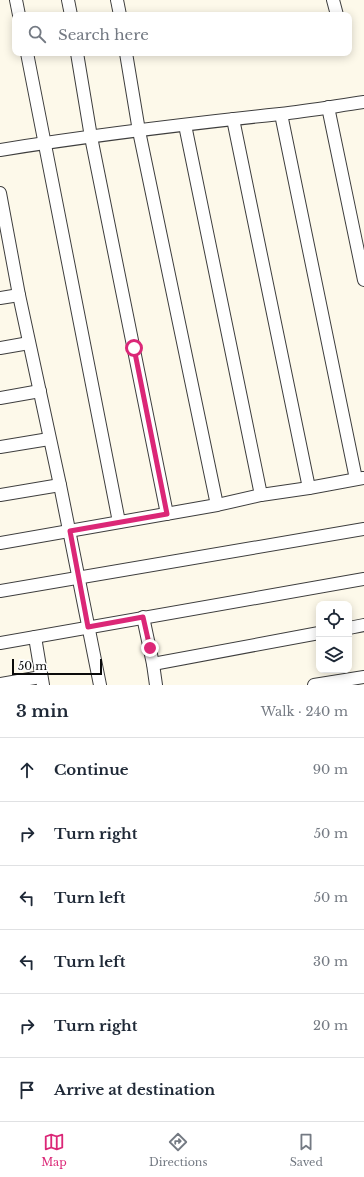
<!DOCTYPE html>
<meta charset="utf-8">
<style>
body{margin:0;font-family:"Libre Baskerville",serif;background:#f6f6f7;color:#1f2937}
.controls{position:absolute;right:12px;bottom:12px;display:grid;overflow:hidden;border-radius:8px;box-shadow:0 2px 10px #0003}
.controls button{width:36px;height:36px;display:grid;place-items:center;padding:0;border:0;border-bottom:1px solid #e0e1e3;background:#fff;color:#1f2937;font:20px sans-serif}
.scale{position:absolute;left:12px;bottom:10px;width:90px;box-sizing:border-box;padding-left:4px;border:2px solid #0b0b0b;border-top:0;font-size:11px;line-height:14px;white-space:nowrap;color:#0b0b0b;-webkit-text-stroke:3px #fff;paint-order:stroke}
.stop{position:absolute;width:12px;height:12px;margin:-9px;border:3px solid #db2777;border-radius:50%;background:#fff}
.stop.end{background:#db2777;border-color:#fff;box-shadow:0 1px 4px #0008}
.list{margin:0;padding:0;list-style:none}
h2{display:flex;justify-content:space-between;align-items:center;height:52px;margin:0;padding:0 16px;font-size:17px}
h2 small{font-size:13px;font-weight:400;color:#747a83}
.list li{display:grid;grid-template-columns:26px 1fr auto;gap:12px;align-items:center;box-sizing:border-box;height:64px;padding:0 16px;border-top:1px solid #e0e1e3}
.list b{display:block;font-size:15px;white-space:nowrap}
.list em{font-size:13px;font-style:normal;color:#747a83}
.icon{flex:none;width:22px;height:22px;fill:none;stroke:currentColor;stroke-width:2;stroke-linecap:round;stroke-linejoin:round}
.map{position:relative;flex:none;width:364px;height:685px;overflow:hidden}
.search{position:absolute;background:#fff;box-shadow:0 2px 10px #0003;left:12px;right:12px;top:12px;height:44px;display:flex;align-items:center;gap:10px;box-sizing:border-box;padding:0 14px;border-radius:8px;color:#747a83;font-size:15px}
.sheet{height:436px;background:#fff}
nav{display:flex;justify-content:space-around;align-items:center;box-sizing:border-box;height:56px;border-top:1px solid #e0e1e3;background:#fff;font-size:11px;color:#747a83}
nav a{display:grid;justify-items:center;gap:2px}
nav .on{color:#db2777}
.map>svg:first-child{display:block}
.lines{fill:none;stroke-linecap:round;stroke-linejoin:round}
.minor-casing{stroke:#3e3e3e;stroke-width:14}
.minor{stroke:#fff;stroke-width:12}
.route{stroke:#db2777;stroke-width:5}
</style>
<div class="map">
<svg width="364" height="685" viewBox="0 0 364 685">
<rect width="100%" height="100%" fill="#fdf9ea"/>
<g class="lines">
<g class="minor-casing">
<g id="minor">
<polyline points="16,0 19,15"/>
<polyline points="68,0 71,15"/>
<polyline points="117,0 120,15"/>
<polyline points="333,0 337,15"/>
<polyline points="27,53 119,522"/>
<polyline points="77,53 91,137 167,514"/>
<polyline points="126,53 139,131 217,505"/>
<polyline points="328,107 364,280"/>
<polyline points="281,114 356,479"/>
<polyline points="233,119 309,488"/>
<polyline points="185,125 261,495"/>
<path d="M0 150C93 135 186 124 280 114 308 111 336 106 364 102"/>
<polyline points="0,193 19,295 60,485 100,685"/>
<polyline points="0,298 19,295"/>
<polyline points="0,348 29,343"/>
<polyline points="0,398 40,391"/>
<polyline points="0,447 49,439"/>
<polyline points="0,495 60,485"/>
<polyline points="0,543 217,505 261,495 309,488 363,478"/>
<polyline points="0,591 364,529"/>
<polyline points="143,617 153,664 156,685"/>
<polyline points="349,628 364,625"/>
<polyline points="35,637 43,685"/>
<polyline points="0,643 364,579"/>
<polyline points="153,664 319,633"/>
<polyline points="0,684 41,677"/>
<polyline points="314,685 364,677"/>
</g>
</g>
<use href="#minor" class="minor"/>
</g>
<g class="lines">
<polyline class="route" points="134,348 167,514 70,531 88,627 143,617 150,648"/>
</g>
</svg>
<div class="controls">
<button><svg class="icon" aria-label="locate" viewBox="0 0 24 24"><circle cx="12" cy="12" r="6"/><path d="M12 2v4M12 18v4M2 12h4M18 12h4"/></svg></button>
<button><svg class="icon" aria-label="layers" viewBox="0 0 24 24"><path d="M12 4l9 5-9 5-9-5zM3 14l9 5 9-5"/></svg></button>
</div>
<div class="scale">50 m</div>
<div class="stop" style="left:134px;top:348px"></div>
<div class="stop end" style="left:150px;top:648px"></div>
<div class="search"><svg class="icon" aria-label="search" viewBox="0 0 24 24"><circle cx="10" cy="10" r="6"/><path d="M15 15l6 6"/></svg>Search here</div>
</div>
<section class="sheet">
<h2>3 min<small>Walk · 240 m</small></h2>
<ul class="list">
<li><svg class="icon" aria-label="ahead" viewBox="0 0 24 24"><path d="M12 20V5M6 11l6-6 6 6"/></svg><div><b>Continue</b></div><em>90 m</em></li>
<li><svg class="icon" aria-label="right" viewBox="0 0 24 24"><path d="M7 20v-9h11M14 6l5 5-5 5"/></svg><div><b>Turn right</b></div><em>50 m</em></li>
<li><svg class="icon" aria-label="left" viewBox="0 0 24 24"><path d="M17 20v-9H6M10 6l-5 5 5 5"/></svg><div><b>Turn left</b></div><em>50 m</em></li>
<li><svg class="icon" aria-label="left" viewBox="0 0 24 24"><path d="M17 20v-9H6M10 6l-5 5 5 5"/></svg><div><b>Turn left</b></div><em>30 m</em></li>
<li><svg class="icon" aria-label="right" viewBox="0 0 24 24"><path d="M7 20v-9h11M14 6l5 5-5 5"/></svg><div><b>Turn right</b></div><em>20 m</em></li>
<li><svg class="icon" aria-label="arrive" viewBox="0 0 24 24"><path d="M6 21V4h12l-3 4 3 4H6"/></svg><div><b>Arrive at destination</b></div></li>
</ul>
</section>
<nav>
<a class="on"><svg class="icon" aria-label="map" viewBox="0 0 24 24"><path d="M3 6l6-2 6 2 6-2v14l-6 2-6-2-6 2zM9 4v14M15 6v14"/></svg>Map</a>
<a><svg class="icon" aria-label="directions" viewBox="0 0 24 24"><path d="M12 3l9 9-9 9-9-9zM9 14v-3h6M13 9l2 2-2 2"/></svg>Directions</a>
<a><svg class="icon" aria-label="saved" viewBox="0 0 24 24"><path d="M7 4h10v16l-5-4-5 4z"/></svg>Saved</a>
</nav>
